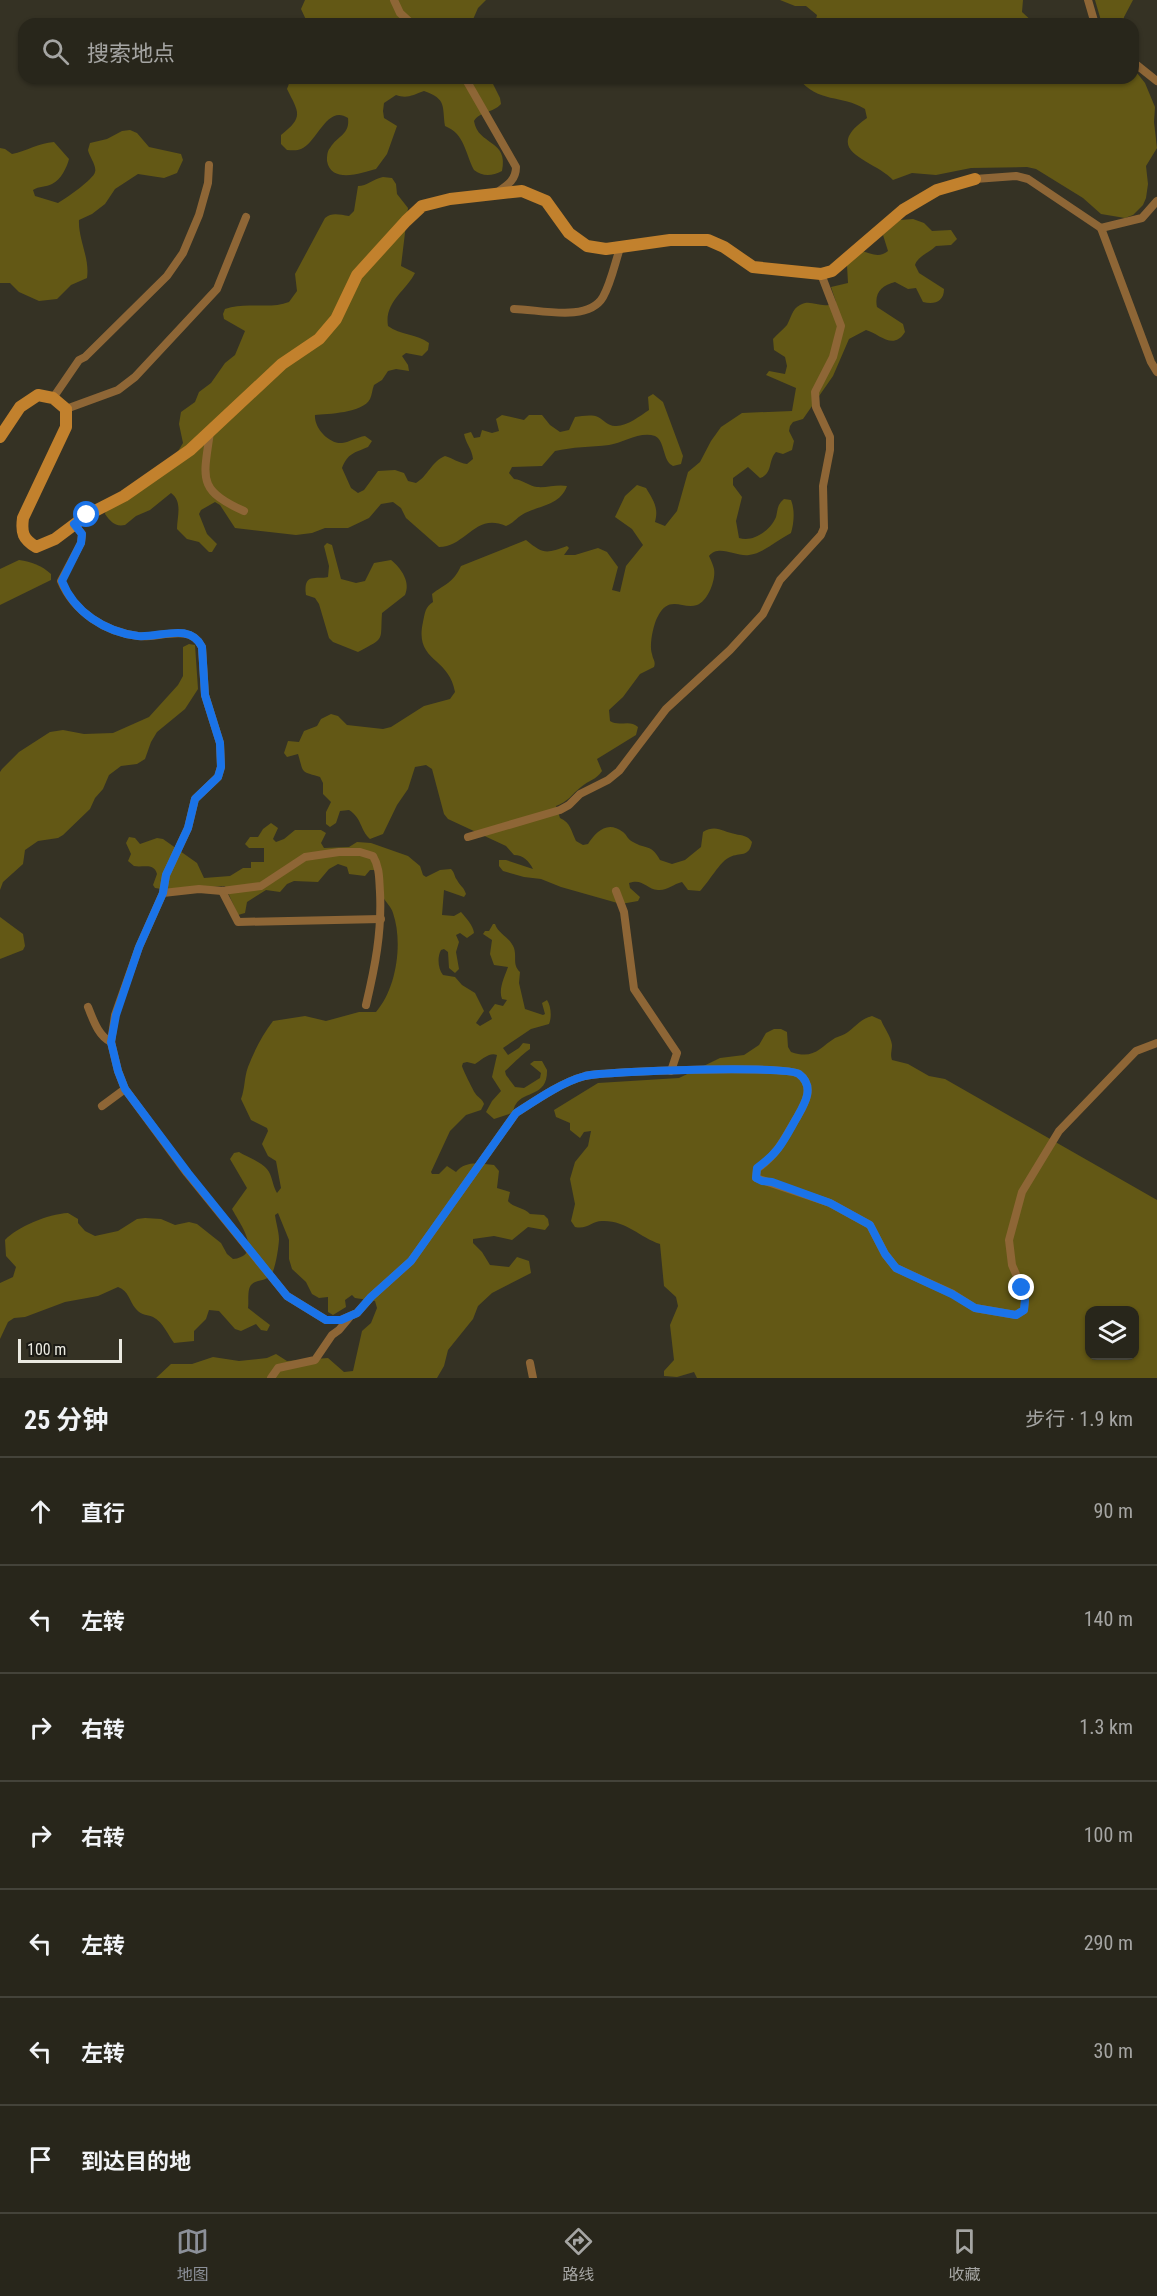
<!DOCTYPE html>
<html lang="zh">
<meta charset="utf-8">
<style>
body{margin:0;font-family:"Roboto Condensed","Noto Sans SC",sans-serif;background:#302e24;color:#f1f3f6}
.controls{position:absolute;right:18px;bottom:18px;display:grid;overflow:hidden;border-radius:12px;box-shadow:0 2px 4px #0004}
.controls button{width:54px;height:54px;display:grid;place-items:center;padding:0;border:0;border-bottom:2px solid #44433a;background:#28261b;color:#f1f3f6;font:30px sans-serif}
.scale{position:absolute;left:18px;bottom:15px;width:104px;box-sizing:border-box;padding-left:6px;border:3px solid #ebeae1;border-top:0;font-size:16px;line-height:21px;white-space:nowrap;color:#ebeae1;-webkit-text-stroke:4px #1b1a14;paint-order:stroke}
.stop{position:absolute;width:18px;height:18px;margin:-14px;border:4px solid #1a73e8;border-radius:50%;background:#fff}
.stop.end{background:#1a73e8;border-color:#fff;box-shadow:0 2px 6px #0008}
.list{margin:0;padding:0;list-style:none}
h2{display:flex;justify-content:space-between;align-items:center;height:78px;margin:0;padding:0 24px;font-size:26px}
h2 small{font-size:20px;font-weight:400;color:#a5a5a3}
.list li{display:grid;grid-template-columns:39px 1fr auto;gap:18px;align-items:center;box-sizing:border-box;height:108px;padding:0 24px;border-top:2px solid #44433a}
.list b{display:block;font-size:22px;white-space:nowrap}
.list em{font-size:20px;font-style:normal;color:#a5a5a3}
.icon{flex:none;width:33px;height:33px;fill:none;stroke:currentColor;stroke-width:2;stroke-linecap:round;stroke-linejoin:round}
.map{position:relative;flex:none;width:1157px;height:1378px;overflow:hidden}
.search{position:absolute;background:#28261b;box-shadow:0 2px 4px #0004;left:18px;right:18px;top:18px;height:66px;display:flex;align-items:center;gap:15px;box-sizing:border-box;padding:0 21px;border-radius:18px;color:#a5a5a3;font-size:22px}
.sheet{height:834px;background:#28261b}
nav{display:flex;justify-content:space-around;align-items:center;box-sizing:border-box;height:84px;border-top:2px solid #44433a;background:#28261b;font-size:16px;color:#a5a5a3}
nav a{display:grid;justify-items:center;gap:3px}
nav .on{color:#8c9099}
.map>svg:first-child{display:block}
.green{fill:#635815;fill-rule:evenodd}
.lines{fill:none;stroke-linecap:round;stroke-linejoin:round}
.street{stroke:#8e6636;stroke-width:8}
.secondary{stroke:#c2812d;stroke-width:12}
.route{stroke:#1a73e8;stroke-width:8}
</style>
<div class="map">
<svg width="1157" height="1378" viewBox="0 0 1157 1378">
<rect width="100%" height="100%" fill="#353224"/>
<g class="green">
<polygon points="305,0 486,0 478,8 471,24 308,24 301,9"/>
<polygon points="780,0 1023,0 1022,12 1035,24 815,24 817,15 806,6 795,6"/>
<polygon points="1095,0 1133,0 1124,17 1123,24 1102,24"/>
<path d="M1133 68 1145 83 1155 107 1154 122 1157 148 1146 166 1148 184 1146 198 1143 205 1133 215 1125 218 1101 214 1083 198 1036 169 1027 167 971 168 936 175 912 173 893 180C876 160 818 152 867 118L865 109C841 94 819 104 798 78H1133Z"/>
<path d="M291 78H490L500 98 501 104C493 113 480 111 474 121 478 146 509 139 502 171 492 176 483 177 474 170 465 153 465 134 445 126 442 106 447 99 424 91 413 95 407 99 396 95L384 103 383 111 384 118 397 126 387 154 376 169C362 173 331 184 327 161 327 157 327 151 330 148 338 135 350 135 348 118 327 104 317 143 301 149 297 151 291 150 287 150L281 144V135C304 117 299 113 287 89Z"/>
<path d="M130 130 137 133 149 147 181 154 183 160 177 173 164 178 138 174 115 189 105 204 92 214 79 220C78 239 90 258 87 278L71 285 57 299 39 301 19 292 10 283H0V148L5 149 12 154C27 151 38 143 54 142L69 159C67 167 61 180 52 184 46 187 39 186 33 190L35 196 58 203C65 199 94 179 95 172 97 166 89 156 88 150L90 143 107 139 122 131Z"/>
<path d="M383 177 392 178 396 184 397 194 408 208 401 266 415 273C406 291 384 302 388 326 400 335 417 334 429 343L428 350 422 356 406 353 402 356 408 365 409 371 396 369 388 371 382 380 374 385C372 390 372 395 370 399 363 413 327 414 315 415 314 428 329 444 342 443 350 442 357 437 365 436L372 441 368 447C354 453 348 453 342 468L351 488 358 493 364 490 378 471 395 470 404 473 408 481 416 483C428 476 431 462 445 456 453 458 458 463 467 464L473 459C472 449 466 444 464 434L471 432 474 438 480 437 482 430 492 433 499 431 496 419 502 415 524 420 529 415H542L550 425 560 432 569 430 575 417C582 416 592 414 598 417 604 420 608 426 615 426 626 427 640 416 649 410L648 397 653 394 663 402 683 456 681 464 673 466 670 464C663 457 664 440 655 436 640 431 623 443 609 445 591 447 572 447 555 451L542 466 512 467 509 473 514 479C523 480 529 486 537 487 547 488 557 484 567 486 560 505 542 505 525 513 517 517 514 523 506 526 475 512 466 547 439 547L406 518 401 508 393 502 381 504 369 518 348 528H325L312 533 296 535 235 528 220 505 215 502 201 510 199 514 207 534 217 544 212 552H209L199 542 187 539 177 529C177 516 183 502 171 493L150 510 136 516 125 525C115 527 111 522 105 514L106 509 177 453 183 443 179 424 181 412 195 402 199 392 211 383 225 363 235 355 245 331 224 319 223 314 225 309C246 301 269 310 289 302L297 291 295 274 325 218C332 212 340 215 349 216L354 211 358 186C367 186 373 179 383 177Z"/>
<path d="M913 219 924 223 932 231 951 230 957 239 951 245 936 246C929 253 918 256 915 265L919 273 944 289C944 302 934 305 923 302L916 288 908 289 895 282C882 285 874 293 877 307L903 324 905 332C893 351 880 334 866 330L849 339 833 376 803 419 793 422 790 426 789 431 794 441 792 450 783 454 776 452C768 460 773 474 760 478L748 467 733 478V485L742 497 736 521 739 538C753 543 771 530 776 517 778 509 777 505 784 499L791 500C795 510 794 523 791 533 777 540 764 553 749 555 736 557 719 544 709 556 711 560 713 565 714 569 716 580 708 601 697 605 682 610 669 593 657 618 653 626 649 646 652 654 653 660 656 661 654 667L640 674 623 697 609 710 610 721C619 727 630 719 638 727L636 735 597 759 602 771C596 780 589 780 581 787 572 794 568 802 556 806L560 818C571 823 571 831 576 841L583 845 588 844C596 832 607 820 623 832 627 835 628 840 633 842 646 850 651 843 660 860L672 864 685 860 701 847 703 832C716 824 723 832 735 834 743 836 747 835 752 842 749 858 740 852 730 857 720 861 709 882 700 891L688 890 682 882C673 884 667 891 658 890 646 889 643 878 629 883L630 888 640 897 638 901 621 904 561 887 541 879 524 877 503 871 499 866V860H506L533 869C529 861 523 855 514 855L506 846 448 819 444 814 432 769 426 765 415 767 408 789 397 805 383 834 370 839C360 830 362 818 349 810L340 811 336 823 330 827 326 824V812L331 802 323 794V783L320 777C300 771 304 774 298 754L287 757 284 753 288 741 299 742 304 731 317 726 321 719 331 714 338 716 347 725 383 729 391 727 424 706 450 699 455 692C449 656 414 662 423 622 425 613 425 607 433 602L432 594C445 584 453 583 461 566L526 540C543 554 546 554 567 546L569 548 564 555H575L598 548 607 552 618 567 612 590 620 592 626 566 643 545 632 529 615 517 625 496 637 485 646 488C653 500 659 507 655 522L665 526 677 511 688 472 700 462 711 441 721 427 742 413 792 411 796 388 766 375 769 371 785 374 787 366 785 357 774 350 773 339C777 334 783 330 787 325 791 318 792 309 800 305 812 298 822 311 836 302L831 287 848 283 847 265 862 251C871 254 880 258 888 251L883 235 900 220Z"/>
<path d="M327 543 332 545 341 579 356 583 365 581 374 563 391 560C401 568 411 582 405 595L382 613C380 642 386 637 358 652L333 642 329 638 319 604 315 598 306 595C303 572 316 580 328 577L329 566 324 546Z"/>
<path d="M19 560C32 562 41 565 51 574V580L0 605V569Z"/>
<polygon points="189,644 195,645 198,689 185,709 157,732 151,742 145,759 137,764 121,766 109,775 103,789 95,798 90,809 63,835 58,838 38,841 25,850 23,864 3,882 0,890 0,772 2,769 19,752 50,732 63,730 84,734 113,733 149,717 178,685 183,676 183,647"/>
<path d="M271 823 278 828 273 839 276 842 284 839 295 830H321L326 833 321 843 324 848 349 847 357 842 371 843 408 856 420 866 423 875 426 877 440 870 451 869C455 873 454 876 457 880 460 886 464 887 466 894L464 897 444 890 442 915 454 916 461 912C466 918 473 925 474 933L467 938 460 933 456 935 459 942 456 952 459 969 455 973 449 968 448 952 444 949 441 950C437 957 438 969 443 975L455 977 462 985 475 993 484 1011 476 1023 480 1026 492 1019 489 1012 495 1004 503 1006 507 1000 502 999C498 989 505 976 508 967L494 965 490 954 492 940 483 934 485 931H489L493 924H495C499 935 510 937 514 948 517 958 512 964 520 972L519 983 525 1009 543 1015 545 1014 542 1003 547 1000C551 1006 552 1017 549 1024L531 1029 503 1048 508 1055 519 1048 523 1043 530 1044V1049C520 1056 514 1063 505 1071L506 1075 515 1087 524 1088 540 1078 541 1073 530 1064 534 1061H542L547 1070C548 1097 524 1091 516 1104 514 1106 514 1110 512 1113L494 1119 486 1112 492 1101 501 1091 492 1077 497 1055C489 1052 482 1060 475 1064L467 1062 463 1063 462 1066C463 1070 473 1090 475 1093 478 1098 482 1098 484 1104L481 1110 466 1115 450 1131 431 1172 432 1174H439L447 1166 456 1172C466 1160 480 1164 494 1165L499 1171 497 1188 510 1192 508 1201C513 1208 524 1207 530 1214L544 1215 548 1219 549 1225 545 1230 528 1227 512 1240 494 1236 473 1239V1243L482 1252 490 1265 509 1267 517 1257 529 1261 531 1273 492 1293 478 1306 473 1319 448 1350 444 1366 437 1378H156L171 1364H192L213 1357 239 1361 267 1358 276 1354 287 1361 328 1358 344 1372 353 1371 362 1331 371 1323 377 1308 375 1301 355 1298 352 1295 345 1300 346 1307 333 1315 328 1312V1297L319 1298 312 1294 306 1282 292 1269 289 1259V1240L278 1213 275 1215C276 1223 279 1232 279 1239 279 1246 275 1271 271 1275 265 1282 256 1279 251 1285 247 1290 249 1302 248 1308L270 1325 267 1331 261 1330 256 1324 241 1331 235 1329 219 1311 209 1310 206 1319 194 1331V1341L174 1343C168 1335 163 1322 153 1317 146 1314 142 1316 136 1309 129 1301 129 1291 118 1287L98 1296 65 1302 25 1317 14 1318 8 1322 0 1339V1283L13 1277 16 1267 6 1256 5 1240C17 1227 48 1214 68 1213L78 1219V1223L85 1231 95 1236 118 1231 137 1219 145 1218 161 1219 175 1225 189 1222 197 1224 221 1243 227 1254 233 1259C264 1255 240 1224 232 1209L247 1188 230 1159 234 1153 239 1152C249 1158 266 1163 270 1174 273 1181 273 1186 277 1193L281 1188 276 1161 268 1156 262 1144 268 1131 267 1128 251 1120 241 1099C245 1089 244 1078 248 1067 254 1051 263 1034 273 1021L305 1016 326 1021 359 1012H376C397 988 403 942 393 913 391 906 386 903 383 897 380 888 378 879 375 870H370L365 876 349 874 347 867 338 864 329 869 318 882 294 881 287 884 280 892 266 890 247 902 245 913 238 915 225 886 168 890 155 888 153 885 157 874C154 862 143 868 134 866L128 861 131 854 126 843 129 837 135 838 140 844 157 838 163 839 197 863 204 878 230 876 243 868H251V862H264V848H249L245 844 250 837H258L263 829Z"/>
<polygon points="0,917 23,934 25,946 23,950 0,959"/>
<path d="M872 1016 881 1020C884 1028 891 1036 892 1045 892 1051 890 1054 892 1060L908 1064 929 1076 945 1079 1157 1200V1378H697L694 1372 677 1377 664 1376V1371L674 1360 670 1325 678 1306 676 1297 664 1286 660 1244C639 1237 626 1220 602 1221 592 1221 587 1230 575 1227L571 1221 575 1204 570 1179 575 1162 588 1146 591 1131 584 1132 580 1138 570 1130V1123L556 1117 554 1110 598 1083 679 1078 720 1058 744 1055 759 1045 766 1033 774 1029H781L787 1032 788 1047 791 1052C814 1060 819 1048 835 1038 839 1036 844 1035 848 1032 857 1025 861 1019 872 1016ZM1090 1310H1134V1356H1090Z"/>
</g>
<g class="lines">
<g class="street">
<polyline points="394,0 400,13 412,24"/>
<polyline points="1088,0 1095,24"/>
<polyline points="1133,62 1157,81"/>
<path d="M465 78 516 167C516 181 506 186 496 193"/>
<polyline points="975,179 1016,176 1028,179 1101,228 1151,362 1157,372"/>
<polyline points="1101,228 1142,218 1157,201"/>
<path d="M514 309C538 309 588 323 603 297 611 283 615 263 620 248"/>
<polyline points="53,398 79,360 85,357 167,276 183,253 199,215 208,183 209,165"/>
<polyline points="66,409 118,390 135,377 217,289 246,217"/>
<path d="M210 432C204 477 196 490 244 511"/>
<path d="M74 524 82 534 81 543 61 581C74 612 105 632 138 636 159 639 190 622 202 647L205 695 220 743 221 767 218 777 195 799 188 828 166 875 163 893 139 947 115 1015 111 1042 118 1071 125 1089 187 1173 287 1296 326 1320H341L357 1313 371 1297 411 1261 516 1113C536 1100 562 1082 585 1076 607 1071 786 1065 799 1074 816 1087 804 1105 796 1119 782 1142 779 1152 757 1169L756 1178 830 1203 870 1225 885 1254 896 1268 953 1294 975 1308 1016 1315 1024 1310 1025 1300 1022 1288 1012 1265 1009 1240 1022 1192 1059 1131 1136 1051 1157 1043"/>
<polyline points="468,837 560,810 569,805 580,794 608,780 619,771 666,709 730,650 763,614 780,580 821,535 824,528 823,486 830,450 830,437 816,407 815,392 833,357 841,326 821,274"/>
<polyline points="222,891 238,922 381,919"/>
<polyline points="616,891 624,912 634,989 677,1053 671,1071"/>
<path d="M163 893 199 889 222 891 261 886 305 857 339 852H360L373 856C380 868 379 879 380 892 382 932 375 967 366 1005"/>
<path d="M88 1007C93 1019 98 1036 111 1042"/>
<polyline points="102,1106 125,1089"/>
<polyline points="530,1363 533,1378"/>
<polyline points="271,1378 278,1368 315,1360 332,1335 339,1330 349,1318"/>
</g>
<path class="secondary" d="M0 437 20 407 38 395 53 398 66 409V427L23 518C21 533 23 539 36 547L55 539 87 515 124 496 190 450 282 364 319 339 336 319 357 275 406 221 422 206 450 199 522 191 546 201 569 233 587 246 606 249 670 240H708L724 247 753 267 821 274 832 271 903 210 937 190 975 179"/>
</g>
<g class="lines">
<path class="route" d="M87 515 74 524 82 534 81 543 62 581C74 612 105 632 138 636 159 638 190 622 202 647L205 695 220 743 221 767 218 777 195 799 188 828 166 875 163 893 139 947 116 1015 111 1042 118 1071 125 1089 188 1173 287 1296 326 1320H341L357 1313 371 1297 411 1261 516 1113C536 1100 562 1082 585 1076 607 1071 786 1065 799 1074 816 1087 804 1105 796 1119 783 1142 779 1152 757 1168L756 1178 762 1181 772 1182 830 1203 870 1225 885 1254 896 1268 952 1294 975 1308 1016 1315 1024 1310 1025 1300 1022 1288"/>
</g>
</svg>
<div class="controls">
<button><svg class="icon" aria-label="layers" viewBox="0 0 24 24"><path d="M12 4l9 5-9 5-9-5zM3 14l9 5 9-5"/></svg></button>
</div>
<div class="scale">100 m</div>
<div class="stop" style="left:87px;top:515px"></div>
<div class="stop end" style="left:1022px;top:1288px"></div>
<div class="search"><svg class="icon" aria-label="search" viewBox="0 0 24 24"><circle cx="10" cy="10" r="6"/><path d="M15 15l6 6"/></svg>搜索地点</div>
</div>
<section class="sheet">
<h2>25 分钟<small>步行 · 1.9 km</small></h2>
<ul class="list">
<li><svg class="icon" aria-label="ahead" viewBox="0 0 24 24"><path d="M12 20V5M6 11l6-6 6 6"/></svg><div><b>直行</b></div><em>90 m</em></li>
<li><svg class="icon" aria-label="left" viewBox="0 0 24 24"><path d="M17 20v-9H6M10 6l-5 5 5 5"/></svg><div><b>左转</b></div><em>140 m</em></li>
<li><svg class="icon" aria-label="right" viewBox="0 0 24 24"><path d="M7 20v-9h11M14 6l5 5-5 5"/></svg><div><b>右转</b></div><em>1.3 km</em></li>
<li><svg class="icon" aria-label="right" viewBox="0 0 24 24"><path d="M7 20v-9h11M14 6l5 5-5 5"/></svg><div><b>右转</b></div><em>100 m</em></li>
<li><svg class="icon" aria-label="left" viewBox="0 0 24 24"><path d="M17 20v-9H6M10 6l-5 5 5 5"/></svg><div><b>左转</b></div><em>290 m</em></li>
<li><svg class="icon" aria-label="left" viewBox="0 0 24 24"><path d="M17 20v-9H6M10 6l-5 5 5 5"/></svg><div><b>左转</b></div><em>30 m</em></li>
<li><svg class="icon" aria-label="arrive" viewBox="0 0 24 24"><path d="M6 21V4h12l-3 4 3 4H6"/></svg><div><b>到达目的地</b></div></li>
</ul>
</section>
<nav>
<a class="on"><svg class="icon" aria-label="map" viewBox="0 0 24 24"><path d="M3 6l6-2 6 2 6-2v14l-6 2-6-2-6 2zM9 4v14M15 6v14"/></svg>地图</a>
<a><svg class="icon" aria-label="directions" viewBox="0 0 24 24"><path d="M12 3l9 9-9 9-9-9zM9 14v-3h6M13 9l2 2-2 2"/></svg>路线</a>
<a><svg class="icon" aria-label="saved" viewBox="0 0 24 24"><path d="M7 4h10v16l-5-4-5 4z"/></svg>收藏</a>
</nav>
